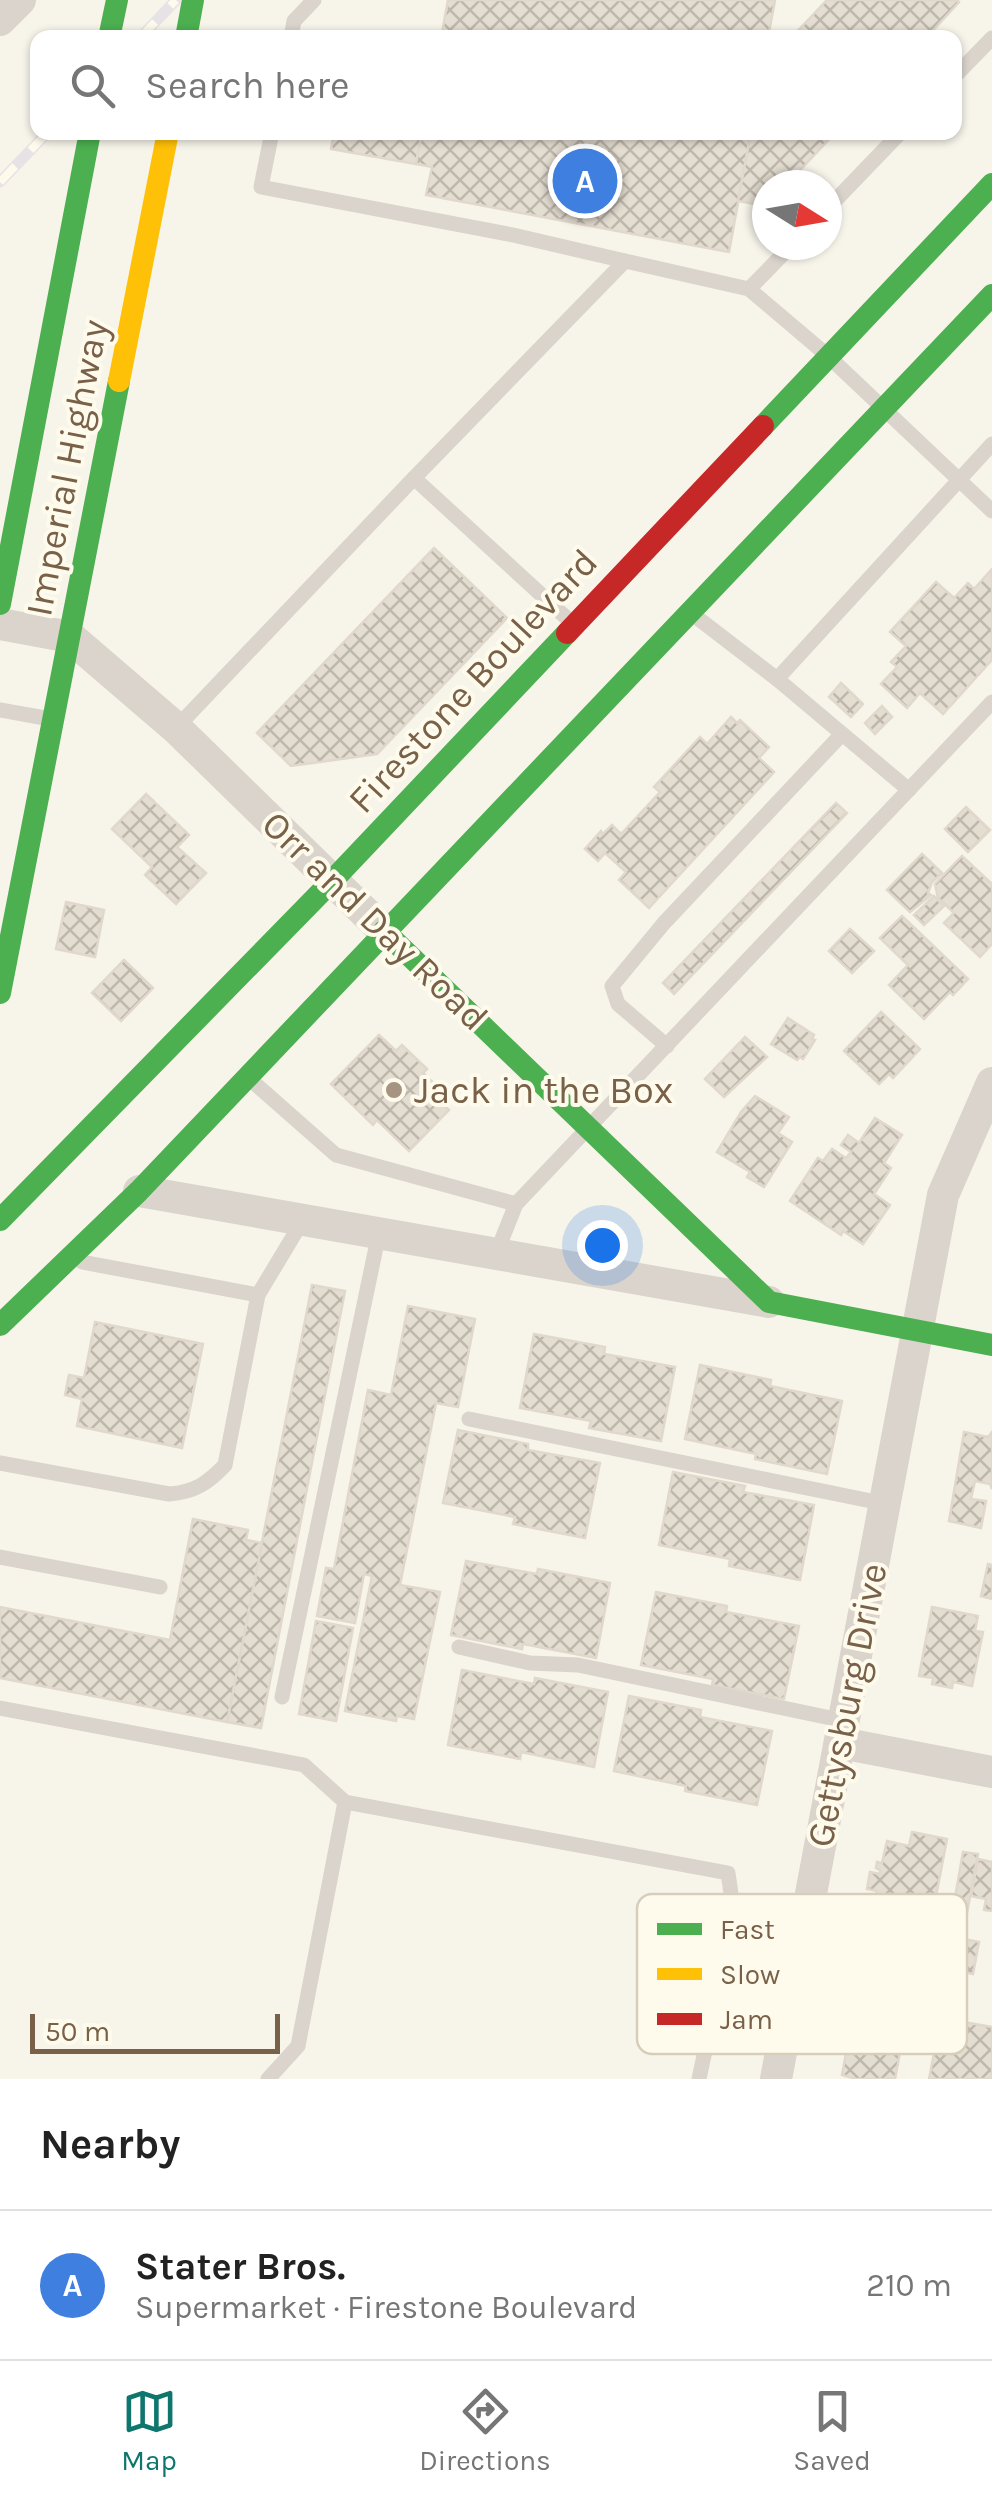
<!DOCTYPE html>
<meta charset="utf-8">
<style>
body{margin:0;font-family:Karla,sans-serif;background:#f6f6f6;color:#222}
.compass{position:absolute;left:752px;top:170px;width:90px;height:90px;border-radius:50%;background:#fff;box-shadow:0 2px 8px #0004;rotate:101deg}
.scale{position:absolute;left:30px;bottom:25px;width:250px;box-sizing:border-box;padding-left:10px;border:5px solid #786148;border-top:0;font-size:28px;line-height:35px;white-space:nowrap;color:#786148;-webkit-text-stroke:8px #fffbec;paint-order:stroke}
.you{position:absolute;left:602px;top:1245px;width:35px;height:35px;margin:-25px;border:8px solid #fff;border-radius:50%;background:#1a73e8;box-shadow:0 0 0 15px #1a73e833}
.badge{display:grid;place-items:center;width:65px;height:65px;border-radius:50%;background:#0f766e;color:#fff;font-size:32px;font-weight:700}
.pin{position:absolute;translate:-50% -50%;border:5px solid #fff;box-shadow:0 2px 10px #0006}
.list{margin:0;padding:0;list-style:none}
h2{display:flex;justify-content:space-between;align-items:center;height:130px;margin:0;padding:0 40px;font-size:42px}
h2 small{font-size:32px;font-weight:400;color:#767676}
.list li{display:grid;grid-template-columns:65px 1fr auto;gap:30px;align-items:center;box-sizing:border-box;height:150px;padding:0 40px;border-top:2px solid #e0e0e0}
.list b{display:block;font-size:38px;white-space:nowrap}
.list p{margin:0;font-size:32px;white-space:nowrap;color:#767676}
.list em{font-size:32px;font-style:normal;color:#767676}
.icon{flex:none;width:55px;height:55px;fill:none;stroke:currentColor;stroke-width:2;stroke-linecap:round;stroke-linejoin:round}
.map{position:relative;flex:none;width:992px;height:2079px;overflow:hidden}
.search{position:absolute;background:#fff;box-shadow:0 2px 8px #0004;left:30px;right:30px;top:30px;height:110px;display:flex;align-items:center;gap:25px;box-sizing:border-box;padding:0 35px;border-radius:20px;color:#767676;font-size:38px}
.sheet{height:280px;background:#fff}
nav{display:flex;justify-content:space-around;align-items:center;box-sizing:border-box;height:140px;border-top:2px solid #e0e0e0;background:#fff;font-size:28px;color:#767676}
nav a{display:grid;justify-items:center;gap:5px}
nav .on{color:#0f766e}
.map>svg:first-child{display:block}
.building{fill:url(#building-cross-hatch);stroke:#e1d8cc;stroke-width:2.5}
.lines{fill:none;stroke-linecap:round;stroke-linejoin:round}
.lane{stroke:#dad4cc;stroke-width:15}
.street{stroke:#dad4cc;stroke-width:32}
.fast{stroke:#4caf50;stroke-width:22}
.slow{stroke:#ffc107;stroke-width:22}
.jam{stroke:#c62828;stroke-width:22}
.rail-casing{stroke:#e6e2e5;stroke-width:11}
.rail{stroke:#fffbec;stroke-width:8;stroke-dasharray:22;stroke-linecap:butt}
.poi-dot{fill:#a49481;stroke:#fffbec;stroke-width:4}
.labels{text-anchor:middle;dominant-baseline:central;stroke-width:8;stroke-linejoin:round;paint-order:stroke}
.street-label{font-size:38px;fill:#786148;stroke:#fffbec}
.poi-label{font-size:38px;fill:#786148;stroke:#fffbec;text-anchor:start}
.key{fill:#fffbec;stroke:#d6cdbb;stroke-width:2.5}
.key-label{font-size:28px;fill:#786148}
</style>
<div class="map">
<svg width="992" height="2079" viewBox="0 0 992 2079">
<defs>
<pattern id="building-cross-hatch" width="8" height="8" patternUnits="userSpaceOnUse" patternTransform="scale(2.5)"><rect width="8" height="8" fill="#e4ddd1"/><path d="M0 0l8 8M0 8l8-8" fill="none" stroke="#beb7ac"/></pattern>
</defs>
<rect width="100%" height="100%" fill="#f7f4ea"/>
<g class="building">
<polygon points="448,0 775,0 768,38 441,38"/>
<polygon points="827,0 957,0 959,2 926,38 791,38"/>
<polygon points="334,132 422,132 416,164 331,149"/>
<polygon points="422,132 751,132 729,252 426,195 432,167 416,164"/>
<polygon points="751,132 836,132 786,185 767,185 766,206 738,201"/>
<polygon points="434,548 507,618 377,754 291,766 257,733"/>
<polygon points="992,569 992,660 943,714 920,693 907,708 881,684 897,667 891,662 906,646 890,632 936,582 954,598 968,583 974,589"/>
<polygon points="841,683 863,704 851,717 829,697"/>
<polygon points="882,706 892,717 875,734 865,723"/>
<polygon points="731,717 737,723 740,720 769,747 759,758 774,772 649,908 619,880 626,872 605,853 598,861 585,849 601,831 603,834 612,825 621,834 660,792 654,787 700,737 707,744"/>
<polygon points="146,794 189,835 177,847 206,873 176,904 145,875 152,867 112,829"/>
<polygon points="836,803 847,813 674,994 663,983"/>
<polygon points="966,807 990,830 968,852 945,829"/>
<polygon points="922,854 942,873 932,882 928,893 931,895 910,912 887,890"/>
<polygon points="962,856 992,884 992,944 980,957 944,923 954,913 938,898 935,884"/>
<polygon points="934,896 944,906 924,925 914,915"/>
<polygon points="66,902 104,910 95,957 56,949"/>
<polygon points="902,916 968,979 953,995 950,992 924,1019 889,985 908,965 880,938"/>
<polygon points="850,929 874,951 852,973 829,951"/>
<polygon points="124,960 153,988 121,1021 92,993"/>
<polygon points="881,1012 920,1049 893,1078 889,1074 879,1084 844,1051"/>
<polygon points="788,1018 814,1035 812,1039 815,1040 803,1059 800,1057 797,1060 771,1044"/>
<polygon points="379,1035 396,1051 402,1045 427,1069 423,1073 445,1094 439,1100 449,1110 409,1151 377,1120 373,1125 331,1084"/>
<polygon points="745,1037 767,1057 724,1097 705,1079"/>
<polygon points="755,1096 789,1117 778,1133 792,1142 764,1187 747,1177 750,1172 717,1152 741,1112"/>
<polygon points="875,1118 902,1135 884,1163 891,1168 874,1194 890,1205 863,1244 843,1231 841,1235 790,1201 818,1158 823,1161 832,1149 846,1158 851,1152 841,1145 848,1135 859,1143"/>
<polygon points="312,1285 345,1291 261,1728 227,1722"/>
<polygon points="408,1306 475,1319 458,1407 436,1403 400,1585 440,1592 414,1719 397,1716 396,1721 345,1711 372,1576 364,1574 355,1623 317,1616 326,1568 334,1569 368,1390 391,1395"/>
<polygon points="95,1322 203,1344 182,1448 77,1426 82,1399 65,1395 69,1375 84,1378"/>
<polygon points="534,1334 605,1347 604,1354 675,1367 661,1441 589,1428 591,1421 520,1408"/>
<polygon points="700,1365 771,1380 770,1386 842,1401 827,1474 755,1459 756,1454 685,1439"/>
<polygon points="458,1430 528,1444 528,1450 600,1463 585,1538 513,1524 515,1517 443,1503"/>
<polygon points="964,1432 988,1437 992,1432 992,1489 990,1484 975,1481 971,1499 986,1501 981,1528 949,1521"/>
<polygon points="673,1472 745,1486 743,1492 814,1505 800,1580 729,1566 730,1559 659,1545"/>
<polygon points="193,1519 248,1530 246,1540 262,1543 227,1722 0,1678 0,1607 170,1640"/>
<polygon points="466,1561 537,1574 538,1569 610,1583 596,1658 523,1644 522,1649 451,1635"/>
<polygon points="988,1564 992,1565 992,1599 981,1596"/>
<polygon points="656,1592 727,1606 726,1612 799,1626 784,1699 712,1685 713,1679 641,1665"/>
<polygon points="932,1607 978,1616 975,1631 983,1632 972,1686 953,1682 952,1688 932,1684 933,1678 919,1676"/>
<polygon points="316,1621 353,1628 336,1721 299,1714"/>
<polygon points="462,1670 534,1684 535,1678 608,1692 594,1767 521,1752 520,1759 448,1745"/>
<polygon points="629,1696 701,1710 700,1717 772,1731 757,1805 685,1791 686,1786 614,1771"/>
<polygon points="912,1832 947,1839 936,1896 930,1895 929,1903 923,1902 920,1918 908,1915 906,1927 881,1922 883,1910 873,1908 877,1891 867,1889 870,1872 880,1874 880,1870 876,1868 877,1862 882,1863 887,1841 909,1846"/>
<polygon points="963,1852 978,1854 966,1918 952,1915"/>
<polygon points="978,1859 992,1862 992,1911 984,1910 986,1899 971,1896"/>
<polygon points="948,1936 979,1942 973,1974 942,1968"/>
<polygon points="861,1972 884,1976 879,1999 909,2005 895,2079 856,2079 842,2075"/>
<polygon points="958,2021 992,2027 992,2079 929,2079 936,2043 953,2046"/>
</g>
<g class="lines">
<g class="lane">
<polyline points="291,38 294,21 314,0"/>
<polyline points="954,77 992,38"/>
<polyline points="272,132 261,187 513,235 625,261 414,478"/>
<polyline points="827,209 901,132"/>
<polyline points="625,261 749,289 828,356 992,511"/>
<polyline points="749,289 792,245"/>
<polyline points="695,616 777,679 909,790"/>
<polyline points="777,679 992,444"/>
<polyline points="0,710 45,718"/>
<polyline points="176,728 414,478 571,622"/>
<polyline points="667,1046 618,1004 612,986 664,923 842,734"/>
<polyline points="251,1080 336,1155 516,1204 992,702"/>
<polyline points="496,1254 516,1204"/>
<polyline points="82,1262 258,1295"/>
<polyline points="469,1419 886,1504"/>
<path d="M0 1463 169 1494C195 1492 208 1483 225 1465L258 1295 303 1220"/>
<polyline points="0,1557 160,1587"/>
<polyline points="459,1647 530,1663 578,1665 845,1721"/>
<polyline points="282,1697 379,1233"/>
<polyline points="0,1708 304,1765 345,1802 728,1873 734,1914 805,1929"/>
<polyline points="268,2079 298,2046 345,1802"/>
<polyline points="699,2079 734,1914"/>
</g>
<g class="street">
<polyline points="0,20 20,0"/>
<polyline points="0,624 70,637 176,728 384,931"/>
<polyline points="139,1191 769,1302"/>
<polyline points="841,1743 992,1772"/>
<polyline points="776,2079 943,1195 992,1083"/>
</g>
<g class="fast">
<polyline points="109,38 117,0"/>
<polyline points="186,38 193,0"/>
<polyline points="763,426 992,184"/>
<polyline points="0,604 90,132"/>
<polyline points="384,931 769,1302 992,1345"/>
<polyline points="0,993 119,381"/>
<polyline points="0,1220 333,880 567,633"/>
<polyline points="0,1325 139,1191 992,295"/>
</g>
<polyline class="slow" points="119,381 168,132"/>
<polyline class="jam" points="567,633 763,426"/>
<g class="rail-casing">
<g id="rail">
<polyline points="140,38 176,0"/>
<polyline points="0,182 48,132"/>
</g>
</g>
<use href="#rail" class="rail"/>
</g>
<circle class="poi-dot" cx="394" cy="1090" r="10"/>
<g class="labels">
<g class="street-label">
<text transform="translate(67 468) rotate(-79)">Imperial Highway</text>
<text transform="translate(473 681) rotate(-47)">Firestone Boulevard</text>
<text transform="translate(375 921) rotate(44)">Orr and Day Road</text>
<text transform="translate(847 1705) rotate(-79)">Gettysburg Drive</text>
</g>
<g class="poi-label">
<text x="414" y="1090">Jack in the Box</text>
</g>
</g>
<rect x="637" y="1894" width="330" height="160" rx="15" class="key"/>
<rect x="657" y="1923" width="45" height="12" fill="#4caf50"/>
<rect x="657" y="1968" width="45" height="12" fill="#ffc107"/>
<rect x="657" y="2013" width="45" height="12" fill="#c62828"/>
<g class="key-label">
<text x="720" y="1939">Fast</text>
<text x="720" y="1984">Slow</text>
<text x="720" y="2029">Jam</text>
</g>
</svg>
<svg class="compass" viewBox="-18 -18 36 36"><path d="M0-13l5 13h-10z" fill="#e53935"/><path d="M0 13l5-13h-10z" fill="#767676"/></svg>
<div class="scale">50 m</div>
<div class="you"></div>
<div class="pin badge" style="left:585px;top:181px;background:#3f7fe0">A</div>
<div class="search"><svg class="icon" aria-label="search" viewBox="0 0 24 24"><circle cx="10" cy="10" r="6"/><path d="M15 15l6 6"/></svg>Search here</div>
</div>
<section class="sheet">
<h2>Nearby<small></small></h2>
<ul class="list">
<li><span class="badge" style="background:#3f7fe0">A</span><div><b>Stater Bros.</b><p>Supermarket · Firestone Boulevard</p></div><em>210 m</em></li>
</ul>
</section>
<nav>
<a class="on"><svg class="icon" aria-label="map" viewBox="0 0 24 24"><path d="M3 6l6-2 6 2 6-2v14l-6 2-6-2-6 2zM9 4v14M15 6v14"/></svg>Map</a>
<a><svg class="icon" aria-label="directions" viewBox="0 0 24 24"><path d="M12 3l9 9-9 9-9-9zM9 14v-3h6M13 9l2 2-2 2"/></svg>Directions</a>
<a><svg class="icon" aria-label="saved" viewBox="0 0 24 24"><path d="M7 4h10v16l-5-4-5 4z"/></svg>Saved</a>
</nav>
